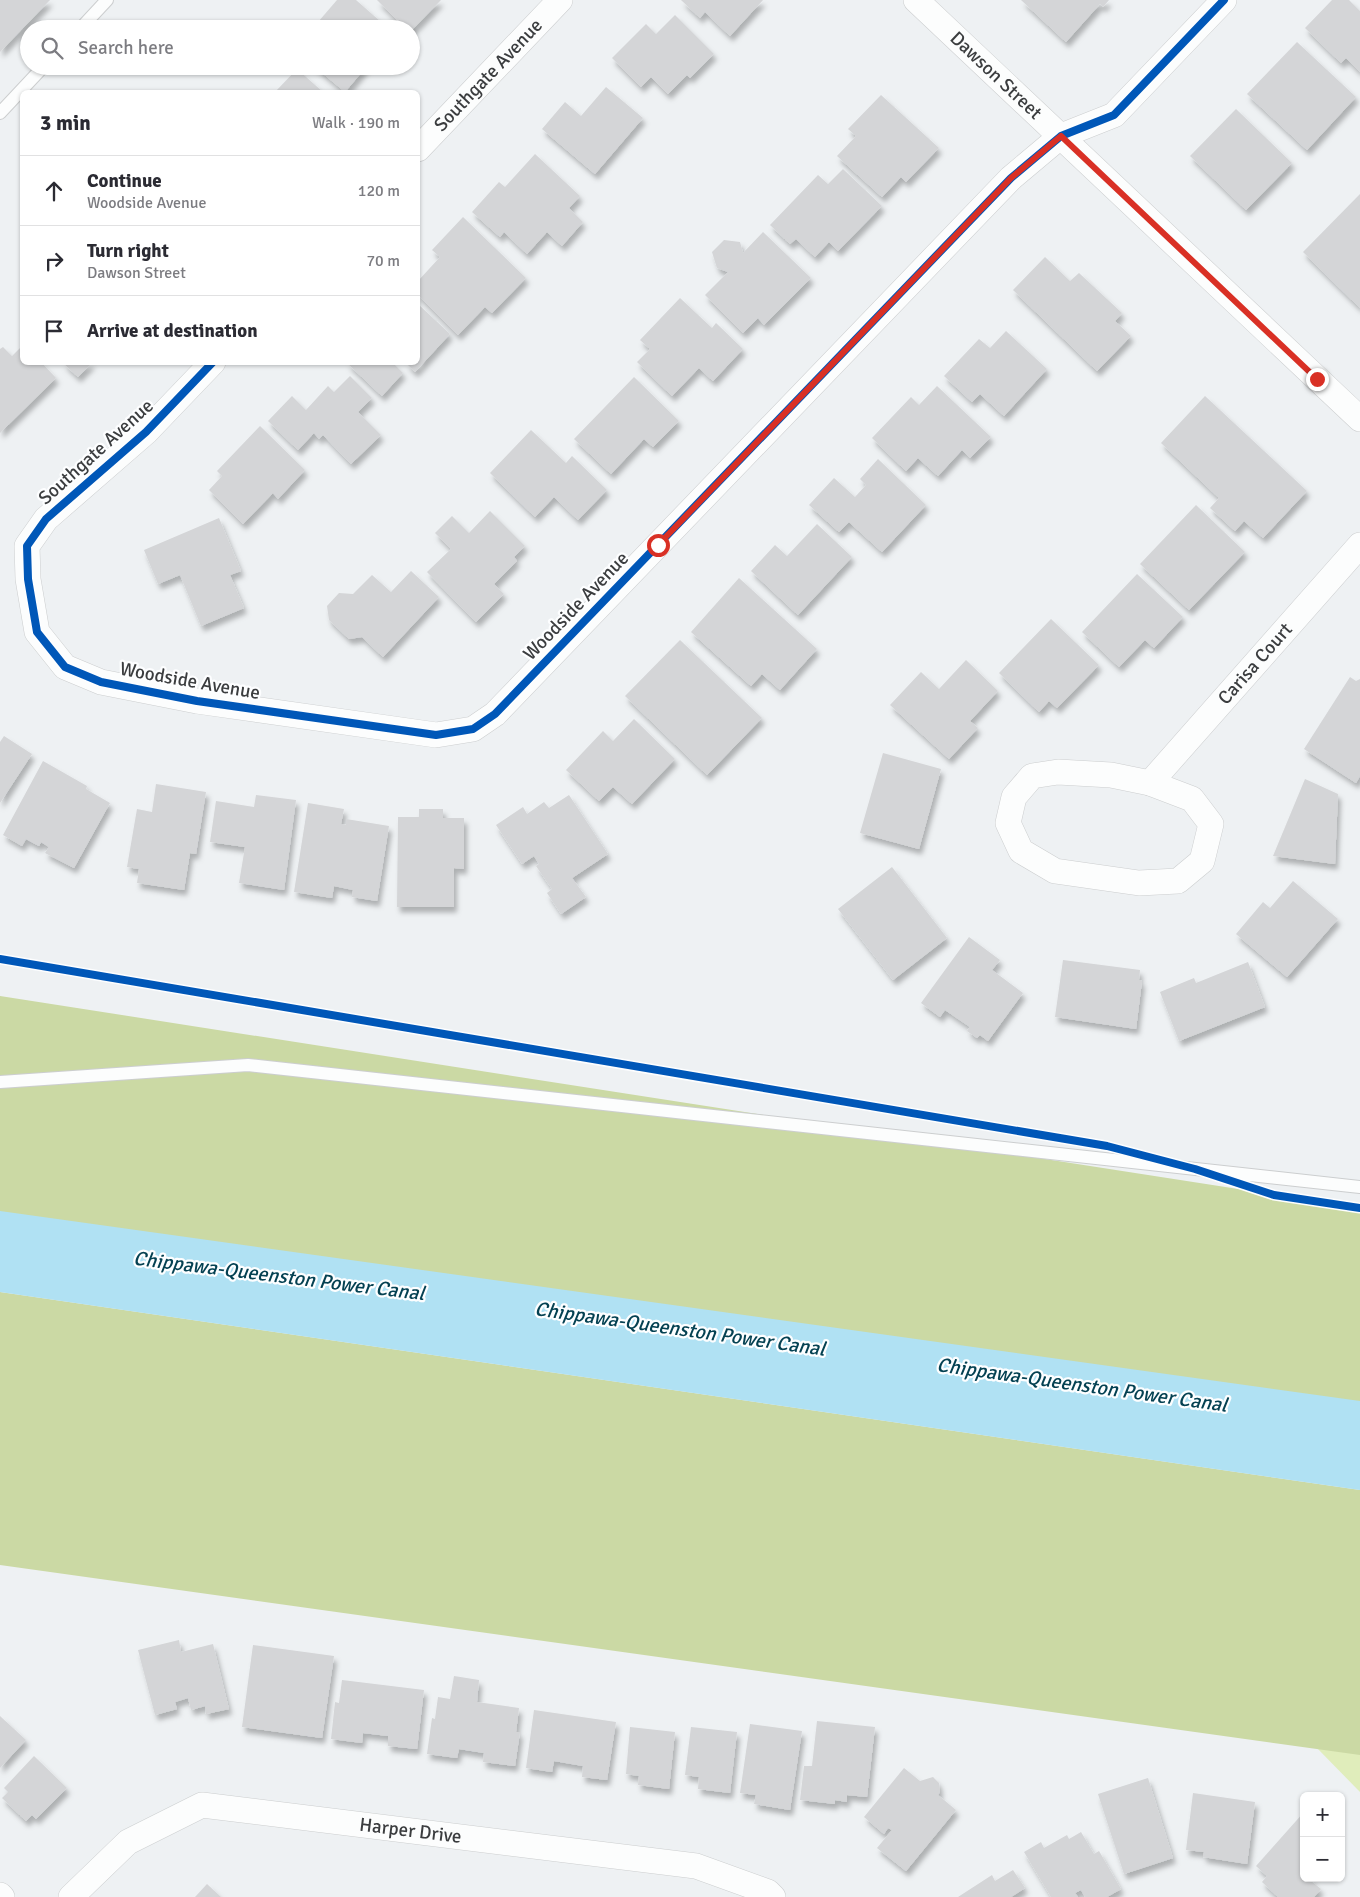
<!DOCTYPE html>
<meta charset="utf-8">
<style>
body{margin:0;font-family:Signika,sans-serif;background:#f7f7f7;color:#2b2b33}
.controls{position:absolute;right:15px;bottom:15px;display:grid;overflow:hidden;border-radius:8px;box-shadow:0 1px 4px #0004}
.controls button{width:45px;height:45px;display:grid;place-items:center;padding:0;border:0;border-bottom:1px solid #e1e1e2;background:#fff;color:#2b2b33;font:25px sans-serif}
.stop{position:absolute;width:15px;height:15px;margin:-11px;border:4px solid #d93025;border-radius:50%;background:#fff}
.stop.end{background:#d93025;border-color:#fff;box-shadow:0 1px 5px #0008}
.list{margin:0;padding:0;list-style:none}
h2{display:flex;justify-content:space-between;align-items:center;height:65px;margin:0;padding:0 20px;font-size:21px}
h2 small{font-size:16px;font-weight:400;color:#7c7c81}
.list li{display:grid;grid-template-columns:32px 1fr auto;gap:15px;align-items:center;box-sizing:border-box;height:70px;padding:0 20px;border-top:1px solid #e1e1e2}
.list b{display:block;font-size:19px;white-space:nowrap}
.list p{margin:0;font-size:16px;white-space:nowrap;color:#7c7c81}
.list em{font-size:16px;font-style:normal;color:#7c7c81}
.icon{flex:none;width:28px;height:28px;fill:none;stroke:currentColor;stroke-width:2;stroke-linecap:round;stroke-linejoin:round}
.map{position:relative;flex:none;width:1360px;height:1897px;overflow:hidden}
.search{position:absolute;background:#fff;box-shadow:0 1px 4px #0004;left:20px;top:20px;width:400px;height:55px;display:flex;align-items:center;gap:12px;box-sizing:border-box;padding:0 18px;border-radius:28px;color:#7c7c81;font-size:19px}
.panel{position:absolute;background:#fff;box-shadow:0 1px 4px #0004;left:20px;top:90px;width:400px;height:275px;border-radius:8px}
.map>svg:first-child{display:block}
.green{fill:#e0edbb}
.forest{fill:#cbd9a4}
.water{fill:#b0e1f3}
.building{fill:#d4d5d7;filter:url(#shadow)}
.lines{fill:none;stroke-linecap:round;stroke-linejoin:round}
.service-casing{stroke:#cccecf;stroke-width:14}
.minor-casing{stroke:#cccecf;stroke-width:26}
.service{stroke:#fcfdfd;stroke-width:12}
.minor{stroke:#fcfdfd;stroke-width:25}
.cycleway-casing{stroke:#fdfeff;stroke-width:11}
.cycleway{stroke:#0057b8;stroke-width:8}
.route{stroke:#d93025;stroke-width:6}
.labels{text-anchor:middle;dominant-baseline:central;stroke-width:4.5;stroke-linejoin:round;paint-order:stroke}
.street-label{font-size:19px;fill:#3b3d3f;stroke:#fdfeff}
.water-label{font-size:20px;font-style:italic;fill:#044152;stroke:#fdfeff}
</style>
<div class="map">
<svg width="1360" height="1897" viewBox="0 0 1360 1897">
<defs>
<filter id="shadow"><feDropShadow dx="3" dy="5.5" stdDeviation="2.5" flood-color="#0004"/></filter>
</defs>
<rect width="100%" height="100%" fill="#eef1f3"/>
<polygon class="green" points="1317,1748 1360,1754 1360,1792"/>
<g class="forest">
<polygon points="0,996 1360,1208 1360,1402 0,1212"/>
<polygon points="0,1292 1360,1490 1360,1755 0,1565"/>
</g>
<polygon class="water" points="0,1211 1360,1401 1360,1490 0,1292"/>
<g class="building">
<polygon points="0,0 50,0 0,52"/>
<polygon points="337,0 356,0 389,29 312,29"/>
<polygon points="377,0 441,0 411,31 406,29"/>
<polygon points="681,0 763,0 730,36 705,12 700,18"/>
<polygon points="1021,0 1109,0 1103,7 1100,4 1066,42"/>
<polygon points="1332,0 1349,0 1360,11 1360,72 1346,58 1341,63 1305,28"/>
<polygon points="675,15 714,54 690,78 687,75 668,94 651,77 641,87 612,58 646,24 656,34"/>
<polygon points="1297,42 1356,97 1307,150 1247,94"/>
<polygon points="314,66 367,66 345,92"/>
<polygon points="297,69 323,92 275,92"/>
<polygon points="606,87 643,118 595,174 542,129 565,102 581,116"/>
<polygon points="881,95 939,148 906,182 901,177 882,197 837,156 856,136 848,129"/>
<polygon points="1236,109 1292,163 1246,210 1190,156"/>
<polygon points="535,154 580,196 569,208 583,222 562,246 547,232 527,254 504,232 500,237 472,212 499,182 505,187"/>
<polygon points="843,169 882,206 838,251 829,242 815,257 796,239 790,244 770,225 818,175 828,184"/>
<polygon points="1360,194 1360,308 1303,252"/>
<polygon points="463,217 526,278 492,313 485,307 458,335 418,295 418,281 440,257 432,250"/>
<polygon points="763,232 811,278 764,325 758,318 743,333 705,295 728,272 717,268 712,252 724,240 740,242 743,253"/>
<polygon points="1045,257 1070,281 1079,273 1122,313 1115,321 1131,336 1097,371 1013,290"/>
<polygon points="680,298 712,328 716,323 743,349 713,381 699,368 672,396 637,362 650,349 640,340"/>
<polygon points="418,304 450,334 415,372 405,362 418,362"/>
<polygon points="1006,331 1047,369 1004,416 980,394 972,402 944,376 979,339 990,348"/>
<polygon points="22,346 22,362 41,362 56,378 0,433 0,349 3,347 12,356"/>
<polygon points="62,362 93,362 78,377"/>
<polygon points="346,362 392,362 403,373 382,396"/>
<polygon points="350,376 372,398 358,412 381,435 351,464 323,435 319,439 314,433 298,450 268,421 292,396 306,410 328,386 334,392"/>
<polygon points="634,377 679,421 653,447 644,439 611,474 574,439"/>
<polygon points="937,386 991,437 970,458 962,450 938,476 918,458 906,471 872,438 911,397 919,405"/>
<polygon points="1205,396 1307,491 1263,538 1244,521 1235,531 1210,508 1219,498 1161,443"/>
<polygon points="260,426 305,470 278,499 273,493 243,524 209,490 222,476 217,471"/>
<polygon points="531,430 566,463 572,456 607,490 578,520 554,497 535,517 490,473"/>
<polygon points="878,459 926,505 882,552 849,522 839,532 809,505 834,478 855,497 866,485 860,479"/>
<polygon points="1196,505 1245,552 1189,610 1140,564"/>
<polygon points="490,511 525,546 514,557 517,561 494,584 504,594 476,622 427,572 451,549 435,533 452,516 469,533"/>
<polygon points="219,518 241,571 230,575 244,608 201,626 180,575 158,584 144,550"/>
<polygon points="817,524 852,557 798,615 751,571 775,545 787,556"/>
<polygon points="411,571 439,597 383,657 362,637 349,639 329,620 327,606 339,593 353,594 372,575 391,592"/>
<polygon points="1137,574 1183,617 1154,648 1145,640 1119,667 1082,632"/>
<polygon points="739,578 817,649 780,690 762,674 751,686 691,632"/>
<polygon points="1051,619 1099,665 1057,708 1049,701 1039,712 999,673"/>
<polygon points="680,640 762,718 707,775 625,696"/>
<polygon points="966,660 998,691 970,721 978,728 949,759 890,705 921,672 939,689"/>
<polygon points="1350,677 1356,681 1360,679 1360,776 1356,783 1304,749"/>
<polygon points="634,719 675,759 632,804 613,787 599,801 566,770 603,731 613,741"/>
<polygon points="4,736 32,754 0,803 0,742"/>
<polygon points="883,753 941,769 919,849 860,833"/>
<polygon points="43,761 87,786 86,789 110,803 74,868 45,853 49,847 41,842 39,846 26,839 22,846 3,835"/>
<polygon points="1305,779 1338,794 1335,864 1273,856"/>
<polygon points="156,784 206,792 196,854 190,853 184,890 137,883 139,869 127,867 137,809 152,812"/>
<polygon points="256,795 296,800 284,890 239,883 245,847 210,842 216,801 254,807"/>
<polygon points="569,795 608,854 572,878 586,897 561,914 547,893 552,889 536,866 539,864 534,856 522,864 496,825 523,807 527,814 544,802 549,808"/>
<polygon points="308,803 344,809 341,824 346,825 346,819 389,826 377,901 352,897 353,890 334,886 332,898 294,892"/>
<polygon points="419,809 443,809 443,818 464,818 464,869 454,868 454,907 397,907 398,817 419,817"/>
<polygon points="892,867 947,938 893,980 838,909"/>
<polygon points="1293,881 1338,919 1287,977 1236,934 1263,902 1270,908"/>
<polygon points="969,937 1000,960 992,970 1023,993 988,1041 980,1035 977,1038 967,1031 970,1027 945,1010 940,1017 921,1003"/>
<polygon points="1063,960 1140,970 1139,980 1142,981 1136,1029 1055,1017"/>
<polygon points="1248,962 1265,1007 1179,1041 1160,992 1194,978 1196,983"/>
<polygon points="179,1640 181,1652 213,1644 229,1709 206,1714 205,1706 191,1710 188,1698 175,1702 177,1709 155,1715 138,1650"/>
<polygon points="253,1645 334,1656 322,1738 242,1727"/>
<polygon points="454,1676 479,1680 477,1702 519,1708 516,1732 520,1732 515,1766 483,1762 484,1753 459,1749 457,1758 427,1754 432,1718 435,1719 438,1697 450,1699"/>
<polygon points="342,1680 424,1690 417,1749 388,1746 388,1736 363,1733 362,1743 331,1739 335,1702 339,1703"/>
<polygon points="534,1710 616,1722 607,1780 582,1777 583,1766 554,1761 552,1772 526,1768"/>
<polygon points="0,1716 26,1740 0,1768"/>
<polygon points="817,1721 875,1727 867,1797 847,1795 847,1802 835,1800 835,1804 800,1800 804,1766 812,1766"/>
<polygon points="750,1724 802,1731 790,1810 754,1804 756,1795 740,1793"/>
<polygon points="630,1727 675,1732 669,1789 638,1785 639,1776 626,1774"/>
<polygon points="691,1727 737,1732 730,1793 698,1789 699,1777 685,1775"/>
<polygon points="34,1756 67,1788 36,1819 32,1815 26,1821 2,1798 8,1792 4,1788"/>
<polygon points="904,1768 920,1781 933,1777 939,1783 940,1792 938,1795 956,1810 906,1871 877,1848 892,1830 888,1828 884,1834 864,1817"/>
<polygon points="1148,1778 1173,1858 1124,1874 1098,1794"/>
<polygon points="1193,1793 1255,1802 1247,1864 1203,1857 1204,1852 1186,1850"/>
<polygon points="1304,1812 1304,1878 1313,1878 1311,1881 1321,1889 1314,1897 1278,1897 1262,1882 1267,1876 1256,1866"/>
<polygon points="1081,1832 1094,1854 1099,1851 1121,1889 1107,1897 1085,1897 1081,1890 1075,1893 1078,1897 1051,1897 1024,1852 1041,1842 1044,1848 1067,1835 1069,1839"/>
<polygon points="1013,1870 1025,1888 1011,1897 958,1897 992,1875 995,1881"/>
<polygon points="207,1884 221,1897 195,1897"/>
</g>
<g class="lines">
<g class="service-casing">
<g id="service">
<polyline points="80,29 107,0"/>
<polyline points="0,113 44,66"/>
<polyline points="0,1082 248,1065 1360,1187"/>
</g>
</g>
<g class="minor-casing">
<g id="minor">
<path id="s1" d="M916 0 1360 419"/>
<path id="s2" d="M418 149 560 0"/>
<polyline points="213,362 146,432 46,519 27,546 28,579 37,632 65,667 101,682 197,701 436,735 473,729 495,714 1011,178 1061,136 1114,115 1224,0"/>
<polygon points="1058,772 1111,775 1150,783 1192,799 1211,824 1202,861 1178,881 1139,883 1055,871 1021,851 1008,823 1014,797 1032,776"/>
<path id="s3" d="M1150 783 1360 545"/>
<polyline points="0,1895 2,1897"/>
<path id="s4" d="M71 1897 128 1842 202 1805 696 1866 768 1892 773 1897"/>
</g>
</g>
<use href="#service" class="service"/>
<use href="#minor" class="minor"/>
<g class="cycleway-casing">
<g id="cycleway">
<polyline points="213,362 146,432 46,519 27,546 28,579 37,632 65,667 101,682 197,701 436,735 473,729 495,714 1011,178 1061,136 1114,115 1224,0"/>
<polyline points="0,959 1107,1146 1195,1169 1274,1195 1360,1208"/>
</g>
</g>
<use href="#cycleway" class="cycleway"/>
</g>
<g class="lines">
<polyline class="route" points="658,545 1011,178 1061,136 1317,379"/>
</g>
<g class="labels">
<g class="street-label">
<text stroke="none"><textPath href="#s2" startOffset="102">Southgate Avenue</textPath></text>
<text stroke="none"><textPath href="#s1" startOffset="110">Dawson Street</textPath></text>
<text transform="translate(96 452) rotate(-42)">Southgate Avenue</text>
<text transform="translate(576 606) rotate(-46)">Woodside Avenue</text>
<text stroke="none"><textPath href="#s3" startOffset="159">Carisa Court</textPath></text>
<text transform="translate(190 681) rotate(10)">Woodside Avenue</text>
<text stroke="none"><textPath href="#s4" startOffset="372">Harper Drive</textPath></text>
</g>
<g class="water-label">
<text transform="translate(279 1276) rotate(7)">Chippawa-Queenston Power Canal</text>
<text transform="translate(680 1329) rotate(8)">Chippawa-Queenston Power Canal</text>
<text transform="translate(1082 1385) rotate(8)">Chippawa-Queenston Power Canal</text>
</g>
</g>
</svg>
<div class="controls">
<button>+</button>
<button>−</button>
</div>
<div class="stop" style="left:658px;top:545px"></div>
<div class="stop end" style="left:1317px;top:379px"></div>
<div class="search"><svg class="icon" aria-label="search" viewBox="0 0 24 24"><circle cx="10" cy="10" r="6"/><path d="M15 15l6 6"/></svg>Search here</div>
<section class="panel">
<h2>3 min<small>Walk · 190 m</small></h2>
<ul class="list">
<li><svg class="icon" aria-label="ahead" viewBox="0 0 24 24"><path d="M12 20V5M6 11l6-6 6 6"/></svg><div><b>Continue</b><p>Woodside Avenue</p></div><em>120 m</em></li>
<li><svg class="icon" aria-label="right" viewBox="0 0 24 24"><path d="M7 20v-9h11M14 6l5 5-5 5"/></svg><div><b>Turn right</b><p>Dawson Street</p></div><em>70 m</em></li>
<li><svg class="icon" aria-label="arrive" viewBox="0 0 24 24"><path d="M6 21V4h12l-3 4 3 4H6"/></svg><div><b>Arrive at destination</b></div></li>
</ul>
</section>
</div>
